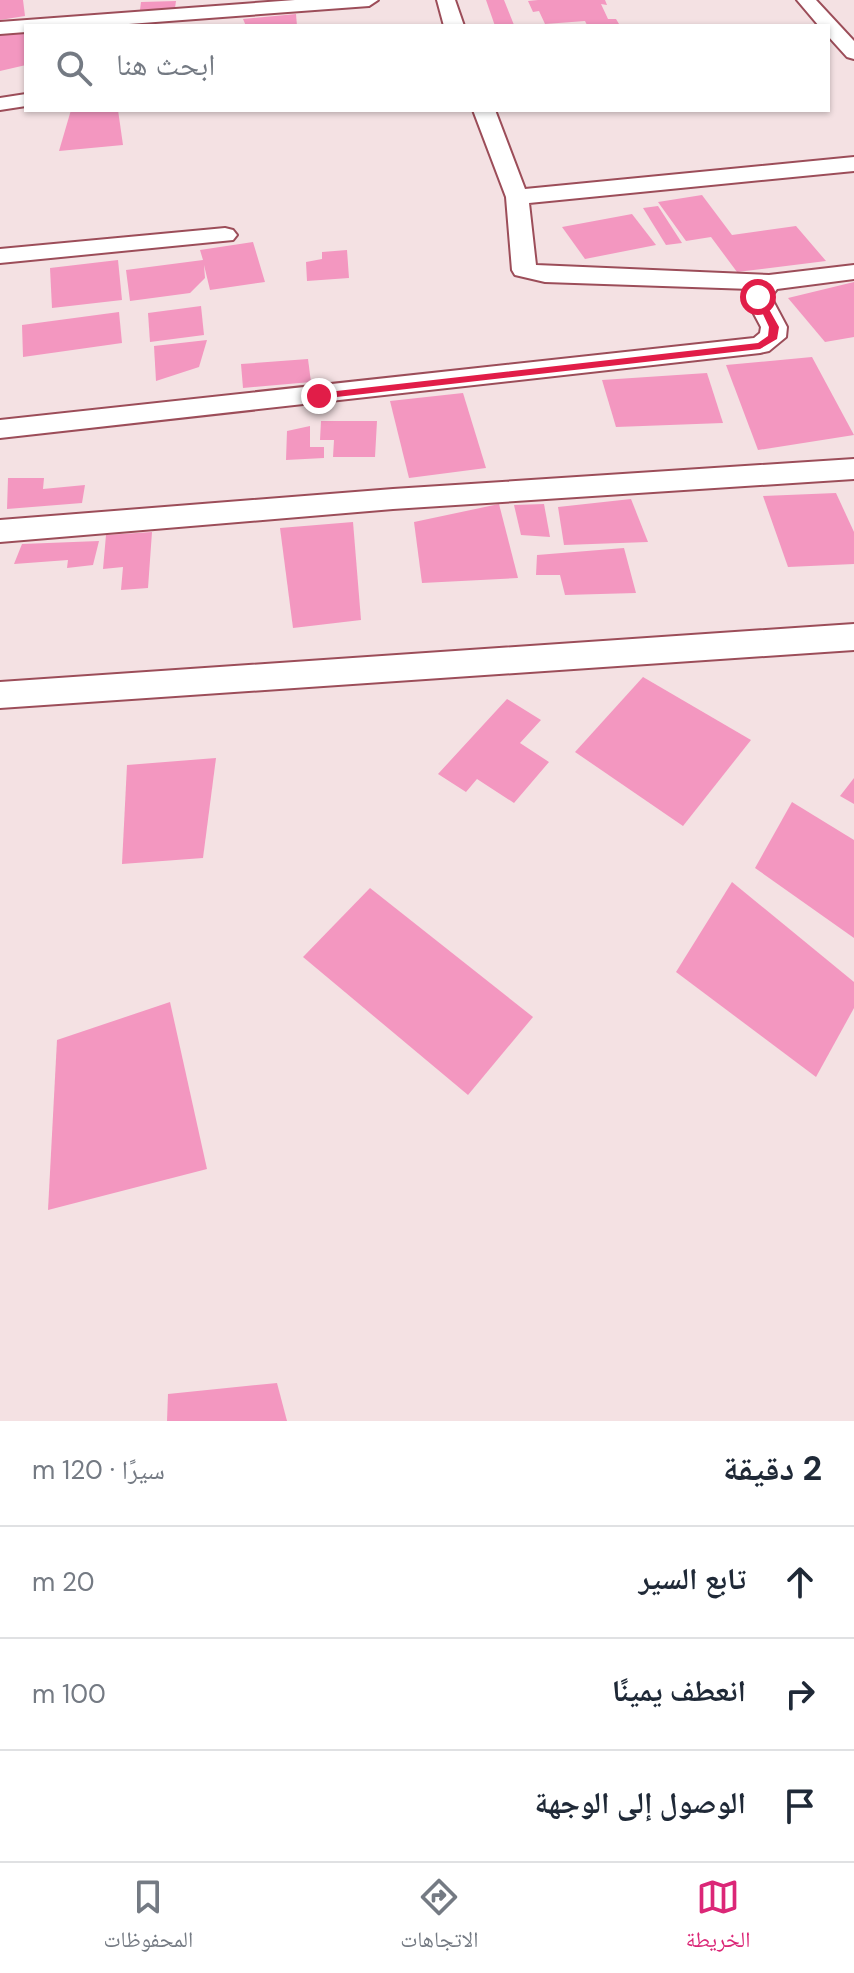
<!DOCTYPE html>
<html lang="ar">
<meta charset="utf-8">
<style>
body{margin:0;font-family:"DM Sans","Noto Naskh Arabic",sans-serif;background:#f2f2f3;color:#1f2937;direction:rtl}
.stop{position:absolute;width:24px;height:24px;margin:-18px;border:6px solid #e11d48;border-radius:50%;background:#fff}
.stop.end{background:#e11d48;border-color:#fff;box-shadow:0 2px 8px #0008}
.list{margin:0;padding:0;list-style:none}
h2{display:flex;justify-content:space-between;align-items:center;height:104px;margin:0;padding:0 32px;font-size:34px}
h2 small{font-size:26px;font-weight:400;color:#747a83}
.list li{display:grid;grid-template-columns:52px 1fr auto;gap:24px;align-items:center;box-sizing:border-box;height:112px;padding:0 32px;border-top:2px solid #e0e1e3}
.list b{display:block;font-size:30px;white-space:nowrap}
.list em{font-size:26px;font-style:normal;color:#747a83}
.icon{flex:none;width:44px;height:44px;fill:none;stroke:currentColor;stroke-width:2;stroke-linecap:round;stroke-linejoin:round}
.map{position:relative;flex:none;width:854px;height:1421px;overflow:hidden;direction:ltr}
.search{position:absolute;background:#fff;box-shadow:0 2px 6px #0004;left:24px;right:24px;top:24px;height:88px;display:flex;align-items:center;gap:20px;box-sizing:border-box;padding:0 28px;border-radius:0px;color:#747a83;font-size:30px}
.sheet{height:440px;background:#fff}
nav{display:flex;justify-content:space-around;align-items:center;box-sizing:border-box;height:112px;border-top:2px solid #e0e1e3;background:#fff;font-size:22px;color:#747a83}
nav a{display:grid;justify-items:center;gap:4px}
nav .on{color:#db2777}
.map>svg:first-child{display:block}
.building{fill:#f397c0}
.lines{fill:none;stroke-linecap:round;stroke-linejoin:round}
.minor-casing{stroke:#9c4d59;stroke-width:4}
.minor{fill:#fff;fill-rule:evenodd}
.route{fill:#e11d48}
</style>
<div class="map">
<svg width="854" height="1421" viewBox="0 0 854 1421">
<rect width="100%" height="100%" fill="#f4e1e3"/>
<g class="building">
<polygon points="0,0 23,0 25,16 0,20"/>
<polygon points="486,0 504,0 514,25 495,26"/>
<polygon points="538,0 605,0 607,5 601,4 608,19 616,19 619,24 587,25 585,21 545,24 539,11 533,12 528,1"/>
<polygon points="176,1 175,8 140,10 141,2"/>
<polygon points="296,14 297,26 246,26 243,19"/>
<polygon points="25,33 26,65 0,71 0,35"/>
<polygon points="71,110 118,110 123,145 59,151"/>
<polygon points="702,195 732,235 796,226 826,261 737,272 711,237 686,241 658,202"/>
<polygon points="658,206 682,243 666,245 643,208"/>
<polygon points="632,214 656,245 585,259 562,227"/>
<polygon points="253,242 265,282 210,290 204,265 205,278 190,293 130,301 126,270 203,260 200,250"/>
<polygon points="347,250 349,278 307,281 306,262 322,259 322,252"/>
<polygon points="118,260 122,300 52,308 50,268"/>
<polygon points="854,282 854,337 825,342 788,298"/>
<polygon points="201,306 204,335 150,342 148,313"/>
<polygon points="119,312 122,343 23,357 22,325"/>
<polygon points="207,340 199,367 156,381 154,346"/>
<polygon points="812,357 854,435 758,450 726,365"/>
<polygon points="308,359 311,382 243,388 241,364"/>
<polygon points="707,373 723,423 616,427 602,380"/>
<polygon points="463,393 486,468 409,478 390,401"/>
<polygon points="321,421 377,421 375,457 333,457 334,440 320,440"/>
<polygon points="310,426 310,447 324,447 324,458 286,460 287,431"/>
<polygon points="8,478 44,478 43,489 85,485 82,503 7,509"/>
<polygon points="836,493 854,532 854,564 788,567 763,496"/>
<polygon points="631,499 648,542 564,545 558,507"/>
<polygon points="499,504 518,578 422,583 414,522"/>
<polygon points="544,504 550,537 521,535 514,505"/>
<polygon points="353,522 361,620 293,628 280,528"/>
<polygon points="152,532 148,588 121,590 123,567 103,569 106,535"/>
<polygon points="99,541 93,565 67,568 68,560 14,564 22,544"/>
<polygon points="624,548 636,593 565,595 560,575 536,575 537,555"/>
<polygon points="643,677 751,740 683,826 575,752"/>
<polygon points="507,699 541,720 520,743 549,762 514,803 477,779 466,792 438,774"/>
<polygon points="216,758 203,858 122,864 127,765"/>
<polygon points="854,778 854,804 840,796"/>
<polygon points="792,802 854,840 854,938 755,868"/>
<polygon points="732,882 854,982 854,1008 816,1077 676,972"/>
<polygon points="370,888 533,1017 468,1095 303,957"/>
<polygon points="170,1002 207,1169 48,1210 57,1040"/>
<polygon points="277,1383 287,1421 167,1421 168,1394"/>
</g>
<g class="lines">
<g class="minor-casing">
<g id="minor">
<polygon points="295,0 378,0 369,6 102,26 26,26 26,32 0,34 0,22"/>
<polygon points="437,0 455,0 464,26 444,26"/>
<polygon points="797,0 816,0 854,41 854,59 847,57 828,36 828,26 819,26"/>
<polygon points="26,94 26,106 0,110 0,98"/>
<polygon points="473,110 495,110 525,189 854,157 854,171 529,203 536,265 769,275 854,265 854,279 777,289 771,297 787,327 786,337 769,351 760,353 0,438 0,420 754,338 760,333 761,327 745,297 751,289 545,282 515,275 512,270 506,197"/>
<polygon points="225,228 233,230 237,235 233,240 0,263 0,249"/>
<polygon points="854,459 854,479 393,509 0,542 0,520 393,489"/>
<polygon points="854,624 854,650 0,708 0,682"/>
</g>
</g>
<use href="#minor" class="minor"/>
</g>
<polygon class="route" points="754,295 761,295 779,327 777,339 760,349 319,399 313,396 319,393 758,343 768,336 769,327"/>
</svg>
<div class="stop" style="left:758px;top:297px"></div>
<div class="stop end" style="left:319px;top:396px"></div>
<div class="search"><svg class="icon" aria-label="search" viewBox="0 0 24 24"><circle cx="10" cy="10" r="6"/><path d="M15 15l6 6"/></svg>ابحث هنا</div>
</div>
<section class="sheet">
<h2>2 دقيقة<small>سيرًا · 120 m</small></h2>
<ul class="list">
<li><svg class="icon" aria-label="ahead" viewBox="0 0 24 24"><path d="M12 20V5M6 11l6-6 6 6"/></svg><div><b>تابع السير</b></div><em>20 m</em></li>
<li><svg class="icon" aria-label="right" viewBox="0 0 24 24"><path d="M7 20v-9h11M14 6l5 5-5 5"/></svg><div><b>انعطف يمينًا</b></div><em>100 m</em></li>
<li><svg class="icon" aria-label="arrive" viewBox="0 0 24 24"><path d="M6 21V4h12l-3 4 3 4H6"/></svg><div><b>الوصول إلى الوجهة</b></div></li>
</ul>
</section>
<nav>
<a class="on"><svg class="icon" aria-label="map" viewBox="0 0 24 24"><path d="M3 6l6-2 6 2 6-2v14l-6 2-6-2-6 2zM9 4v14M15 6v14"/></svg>الخريطة</a>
<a><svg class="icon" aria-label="directions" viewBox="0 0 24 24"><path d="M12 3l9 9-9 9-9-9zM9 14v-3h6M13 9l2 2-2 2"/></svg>الاتجاهات</a>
<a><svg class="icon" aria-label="saved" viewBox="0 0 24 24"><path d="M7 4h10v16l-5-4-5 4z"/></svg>المحفوظات</a>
</nav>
